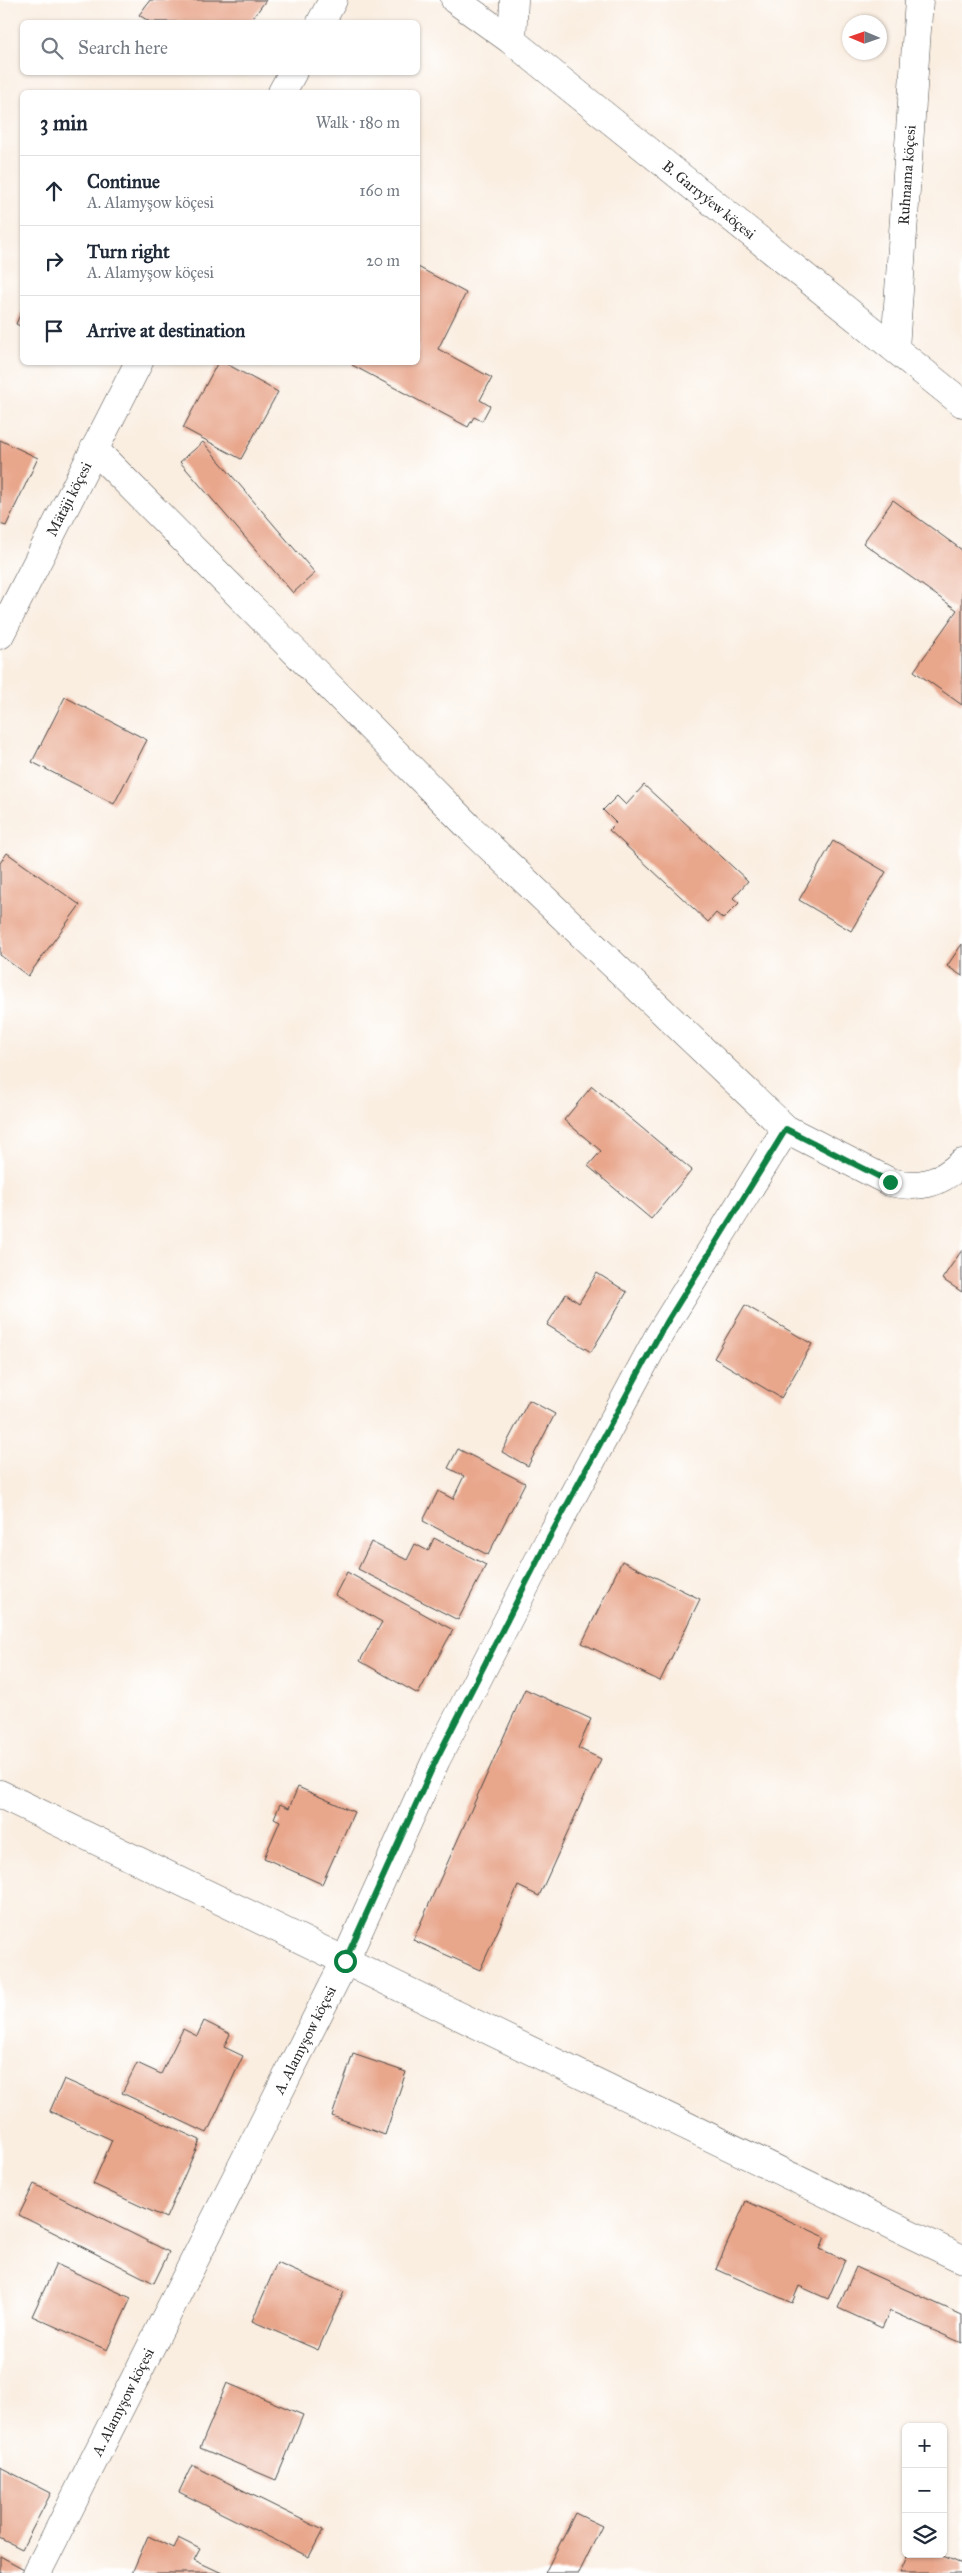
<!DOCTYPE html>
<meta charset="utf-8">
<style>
body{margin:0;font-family:"IM FELL Great Primer",serif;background:#f6f6f7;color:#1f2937}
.controls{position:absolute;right:15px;bottom:15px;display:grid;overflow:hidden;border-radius:8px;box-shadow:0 1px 4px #0004}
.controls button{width:45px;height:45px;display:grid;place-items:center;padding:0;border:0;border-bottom:1px solid #e0e1e3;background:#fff;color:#1f2937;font:25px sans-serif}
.compass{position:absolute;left:842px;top:15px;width:45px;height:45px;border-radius:50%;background:#fff;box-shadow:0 1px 4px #0004;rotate:272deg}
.stop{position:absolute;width:15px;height:15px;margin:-11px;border:4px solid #0b8043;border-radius:50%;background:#fff}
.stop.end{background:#0b8043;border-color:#fff;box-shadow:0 1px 5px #0008}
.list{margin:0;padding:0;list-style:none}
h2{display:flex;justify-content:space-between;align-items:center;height:65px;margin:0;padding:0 20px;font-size:21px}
h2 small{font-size:16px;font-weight:400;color:#747a83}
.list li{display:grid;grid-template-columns:32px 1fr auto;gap:15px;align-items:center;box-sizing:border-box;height:70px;padding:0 20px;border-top:1px solid #e0e1e3}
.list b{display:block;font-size:19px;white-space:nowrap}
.list p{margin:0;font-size:16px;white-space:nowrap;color:#747a83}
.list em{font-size:16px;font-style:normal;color:#747a83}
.icon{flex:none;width:28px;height:28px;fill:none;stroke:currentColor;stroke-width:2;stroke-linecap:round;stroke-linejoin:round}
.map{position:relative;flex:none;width:962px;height:2573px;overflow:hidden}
.search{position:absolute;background:#fff;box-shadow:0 1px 4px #0004;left:20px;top:20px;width:400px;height:55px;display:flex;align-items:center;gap:12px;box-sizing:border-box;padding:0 18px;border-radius:8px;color:#747a83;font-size:19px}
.panel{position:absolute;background:#fff;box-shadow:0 1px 4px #0004;left:20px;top:90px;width:400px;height:275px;border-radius:8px}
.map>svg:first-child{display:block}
.building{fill:#e8a68b}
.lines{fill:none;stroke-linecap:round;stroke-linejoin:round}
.minor-casing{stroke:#4a4846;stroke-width:29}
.minor{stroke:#fff;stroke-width:28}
.route{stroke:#0b8043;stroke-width:6}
.labels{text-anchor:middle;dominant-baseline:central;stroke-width:5;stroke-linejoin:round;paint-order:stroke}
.street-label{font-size:15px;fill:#2b2b2b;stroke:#fff}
</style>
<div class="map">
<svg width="962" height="2573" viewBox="0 0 962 2573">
<rect width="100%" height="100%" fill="#fff"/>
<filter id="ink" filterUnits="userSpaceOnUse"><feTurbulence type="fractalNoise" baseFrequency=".02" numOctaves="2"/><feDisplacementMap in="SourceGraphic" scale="10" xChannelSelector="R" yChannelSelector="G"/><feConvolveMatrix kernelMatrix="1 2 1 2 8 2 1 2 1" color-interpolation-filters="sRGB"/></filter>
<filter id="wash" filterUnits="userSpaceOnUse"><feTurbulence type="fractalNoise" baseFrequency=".0096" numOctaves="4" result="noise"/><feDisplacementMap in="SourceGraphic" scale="20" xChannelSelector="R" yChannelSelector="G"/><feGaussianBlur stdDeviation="1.12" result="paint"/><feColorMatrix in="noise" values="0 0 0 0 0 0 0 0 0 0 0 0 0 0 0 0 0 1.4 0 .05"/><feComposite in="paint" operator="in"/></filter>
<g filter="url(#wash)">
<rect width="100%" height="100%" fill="#faeee1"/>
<g id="blocks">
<g class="building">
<polygon points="150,0 266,0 250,22 150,22 139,15"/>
<polygon points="418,267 466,293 438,349 492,378 480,400 490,406 482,421 474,417 468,427 352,365 354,362 418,362"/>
<polygon points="22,310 22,327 16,324"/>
<polygon points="218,362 223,362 278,392 241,459 183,428"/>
<polygon points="0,440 38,458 6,526 0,524"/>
<polygon points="203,442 315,573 293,593 180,462"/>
<polygon points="893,500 962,550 962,705 914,671 957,610 863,543"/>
<polygon points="65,697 147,740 114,804 32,762"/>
<polygon points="644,785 748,881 733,898 739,903 723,919 716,913 708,922 609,830 616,823 603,810 617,796 626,805"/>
<polygon points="833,841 886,872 851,931 799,900"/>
<polygon points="7,853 80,905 28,976 0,955 0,863"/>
<polygon points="962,944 962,976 947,966"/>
<polygon points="592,1086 692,1170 651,1219 588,1166 601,1151 564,1120"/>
<polygon points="962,1250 962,1292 942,1279"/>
<polygon points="597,1273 627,1292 591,1352 547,1325 566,1294 579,1303"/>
<polygon points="745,1305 812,1344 781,1398 714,1358"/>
<polygon points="529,1400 555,1414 528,1466 502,1452"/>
<polygon points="458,1449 525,1483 488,1555 423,1521 438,1491 453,1499 464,1476 448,1468"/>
<polygon points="434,1538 486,1565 458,1620 358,1569 371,1542 407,1560 415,1544 428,1551"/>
<polygon points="622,1561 700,1599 660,1681 582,1643"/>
<polygon points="347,1572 453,1630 418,1694 360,1661 382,1622 335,1595"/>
<polygon points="525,1689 591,1719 578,1748 601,1759 539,1896 518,1886 480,1970 413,1940"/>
<polygon points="298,1787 354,1812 322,1884 264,1858 280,1821 274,1818 280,1804 289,1808"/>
<polygon points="204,2021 230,2034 224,2047 243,2056 207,2133 122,2093 137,2063 161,2074 183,2029 197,2036"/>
<polygon points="353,2054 406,2072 385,2135 332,2116"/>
<polygon points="64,2079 200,2140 166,2218 93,2184 112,2140 50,2111"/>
<polygon points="34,2184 169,2252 154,2283 19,2215"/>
<polygon points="746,2201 825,2237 820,2249 845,2260 828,2299 799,2286 792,2303 716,2269"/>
<polygon points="277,2263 344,2292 318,2350 252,2321"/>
<polygon points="56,2264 131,2298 107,2350 32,2316"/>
<polygon points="856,2267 962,2315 962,2343 890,2311 882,2328 838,2308"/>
<polygon points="227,2383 303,2415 276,2480 200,2448"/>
<polygon points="192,2465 323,2530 309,2557 179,2492"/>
<polygon points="0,2467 51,2493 22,2549 0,2538"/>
<polygon points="575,2513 602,2526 579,2573 545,2573"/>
<polygon points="148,2536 173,2548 178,2538 200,2549 194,2560 222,2573 132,2573"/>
<polygon points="908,2554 938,2554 962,2564 962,2573 900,2573"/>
<polygon points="0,2556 24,2569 22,2573 0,2573"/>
</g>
</g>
</g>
<g filter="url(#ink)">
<use href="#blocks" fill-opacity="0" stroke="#4a4846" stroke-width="1"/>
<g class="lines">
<g class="minor-casing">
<g id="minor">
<polyline points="455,0 512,41 962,403"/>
<polyline points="321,22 333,0"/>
<polyline points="512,41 514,0"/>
<polyline points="282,92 293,72"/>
<polyline points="895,349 919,0"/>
<path d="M94 449 471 829 786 1129 890 1182C920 1189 939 1184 962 1163"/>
<polyline points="0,635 139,362"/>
<polyline points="0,1794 962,2259"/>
<polyline points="37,2573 345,1961 436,1760 549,1540 659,1335 786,1129"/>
</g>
</g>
<use href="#minor" class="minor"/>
</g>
</g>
<g class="lines" filter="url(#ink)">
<polyline class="route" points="345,1961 436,1760 548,1540 659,1335 786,1129 890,1182"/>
</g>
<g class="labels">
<g class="street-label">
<text transform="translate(907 175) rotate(-86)">Ruhnama köçesi</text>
<text transform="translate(709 200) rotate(39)">B. Garryýew köçesi</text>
<text transform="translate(69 499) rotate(-63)">Mätäji köçesi</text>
<text transform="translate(305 2040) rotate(-63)">A. Alamyşow köçesi</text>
<text transform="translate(123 2402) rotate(-63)">A. Alamyşow köçesi</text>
</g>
</g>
</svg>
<div class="controls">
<button>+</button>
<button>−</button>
<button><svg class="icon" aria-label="layers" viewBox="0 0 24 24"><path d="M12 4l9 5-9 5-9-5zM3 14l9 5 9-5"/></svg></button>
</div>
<svg class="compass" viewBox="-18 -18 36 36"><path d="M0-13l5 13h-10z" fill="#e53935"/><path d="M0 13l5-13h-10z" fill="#747a83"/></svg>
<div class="stop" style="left:345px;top:1961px"></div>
<div class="stop end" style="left:890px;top:1182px"></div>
<div class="search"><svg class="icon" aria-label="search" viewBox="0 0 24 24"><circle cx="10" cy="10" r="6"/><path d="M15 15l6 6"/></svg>Search here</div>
<section class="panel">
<h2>3 min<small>Walk · 180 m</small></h2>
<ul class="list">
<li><svg class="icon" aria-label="ahead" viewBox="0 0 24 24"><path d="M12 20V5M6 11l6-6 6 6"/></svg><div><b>Continue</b><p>A. Alamyşow köçesi</p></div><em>160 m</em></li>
<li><svg class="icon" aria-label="right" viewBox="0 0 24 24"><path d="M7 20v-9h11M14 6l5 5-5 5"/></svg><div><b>Turn right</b><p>A. Alamyşow köçesi</p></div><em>20 m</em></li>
<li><svg class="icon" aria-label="arrive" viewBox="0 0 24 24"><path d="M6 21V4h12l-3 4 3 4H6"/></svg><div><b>Arrive at destination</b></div></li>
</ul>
</section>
</div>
